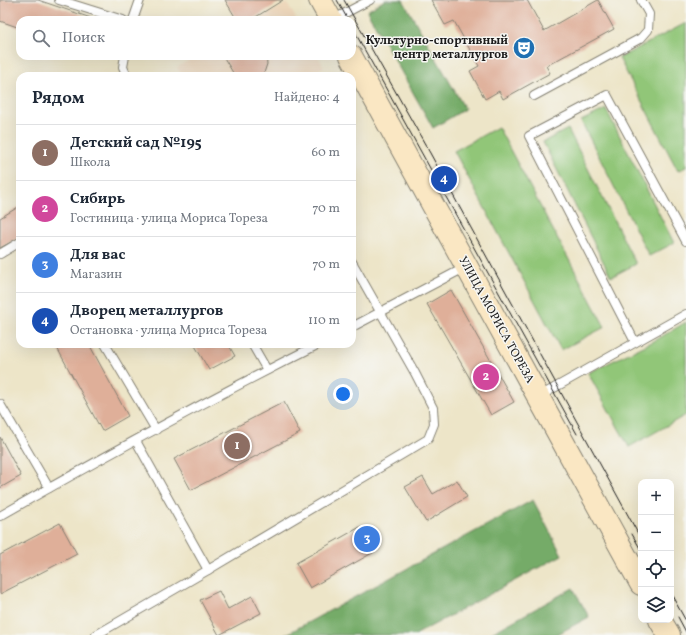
<!DOCTYPE html>
<html lang="ru">
<meta charset="utf-8">
<style>
body{margin:0;font-family:Vollkorn,serif;background:#f6f6f7;color:#1f2937}
.controls{position:absolute;right:12px;bottom:12px;display:grid;overflow:hidden;border-radius:8px;box-shadow:0 4px 16px #0002}
.controls button{width:36px;height:36px;display:grid;place-items:center;padding:0;border:0;border-bottom:1px solid #e0e1e3;background:#fff;color:#1f2937;font:20px sans-serif}
.you{position:absolute;left:343px;top:394px;width:14px;height:14px;margin:-10px;border:3px solid #fff;border-radius:50%;background:#1a73e8;box-shadow:0 0 0 6px #1a73e833}
.badge{display:grid;place-items:center;width:26px;height:26px;border-radius:50%;background:#1f6fb2;color:#fff;font-size:13px;font-weight:700}
.pin{position:absolute;translate:-50% -50%;border:2px solid #fff;box-shadow:0 1px 4px #0006}
.list{margin:0;padding:0;list-style:none}
h2{display:flex;justify-content:space-between;align-items:center;height:52px;margin:0;padding:0 16px;font-size:17px}
h2 small{font-size:13px;font-weight:400;color:#747a83}
.list li{display:grid;grid-template-columns:26px 1fr auto;gap:12px;align-items:center;box-sizing:border-box;height:56px;padding:0 16px;border-top:1px solid #e0e1e3}
.list b{display:block;font-size:15px;white-space:nowrap}
.list p{margin:0;font-size:13px;white-space:nowrap;color:#747a83}
.list em{font-size:13px;font-style:normal;color:#747a83}
.icon{flex:none;width:22px;height:22px;fill:none;stroke:currentColor;stroke-width:2;stroke-linecap:round;stroke-linejoin:round}
.map{position:relative;flex:none;width:686px;height:635px;overflow:hidden}
.search{position:absolute;background:#fff;box-shadow:0 4px 16px #0002;left:16px;top:16px;width:340px;height:44px;display:flex;align-items:center;gap:10px;box-sizing:border-box;padding:0 14px;border-radius:12px;color:#747a83;font-size:15px}
.panel{position:absolute;background:#fff;box-shadow:0 4px 16px #0002;left:16px;top:72px;width:340px;height:276px;border-radius:12px}
.map>svg:first-child{display:block}
.built{fill:#edd7bb}
.green{fill:#91c678;stroke:#56714a}
.forest{fill:#74ab68;stroke:#486442}
.building{fill:#dfaf99}
.lines{fill:none;stroke-linecap:round;stroke-linejoin:round}
.lane-casing{stroke:#848072;stroke-width:10}
.secondary-casing{stroke:#848072;stroke-width:24}
.lane{stroke:#fff;stroke-width:8}
.secondary{stroke:#fae7c3;stroke-width:22}
.tram{stroke:#1c1c1c;stroke-width:1}
.labels{text-anchor:middle;dominant-baseline:central;stroke-width:3;stroke-linejoin:round;paint-order:stroke}
.poi-label{font-size:12px;font-weight:bold;fill:#1c1c1c;stroke:#f6f6f2;text-anchor:end}
.street-label{font-size:12px;fill:#1c1c1c;stroke:#f6f6f2}
</style>
<div class="map">
<svg width="686" height="635" viewBox="0 0 686 635">
<rect width="100%" height="100%" fill="#f6f6f2"/>
<filter id="ink" filterUnits="userSpaceOnUse"><feTurbulence type="fractalNoise" baseFrequency=".025" numOctaves="2"/><feDisplacementMap in="SourceGraphic" scale="8" xChannelSelector="R" yChannelSelector="G"/><feConvolveMatrix kernelMatrix="1 2 1 2 8 2 1 2 1" color-interpolation-filters="sRGB"/></filter>
<filter id="wash" filterUnits="userSpaceOnUse"><feTurbulence type="fractalNoise" baseFrequency=".012" numOctaves="4" result="noise"/><feDisplacementMap in="SourceGraphic" scale="16" xChannelSelector="R" yChannelSelector="G"/><feGaussianBlur stdDeviation="0.9" result="paint"/><feColorMatrix in="noise" values="0 0 0 0 0 0 0 0 0 0 0 0 0 0 0 0 0 1.4 0 .05"/><feComposite in="paint" operator="in"/></filter>
<g filter="url(#wash)">
<rect width="100%" height="100%" fill="#ede5c8"/>
<g class="built">
<polygon points="287,3 297,20 258,20"/>
<polygon points="196,56 318,56 324,67 309,76 182,76 177,67"/>
</g>
<g class="green">
<polygon points="686,23 686,167 678,171 619,58"/>
<polygon points="606,109 674,243 649,256 581,121"/>
<polygon points="498,127 605,327 561,350 454,151"/>
<polygon points="568,129 636,264 611,277 543,142"/>
<polygon points="686,322 686,415 629,447 588,373 656,340"/>
</g>
<g class="forest">
<polygon points="385,0 403,0 465,109 433,128 367,11"/>
<polygon points="533,500 562,555 415,635 285,635"/>
<polygon points="573,588 589,617 556,635 488,635"/>
</g>
<g id="blocks">
<g class="building">
<polygon points="0,0 38,0 91,18 90,20 20,20 20,28 0,21"/>
<polygon points="225,0 283,0 251,20 237,20"/>
<polygon points="431,0 527,0 544,31 598,0 614,29 546,66 550,73 503,99 499,91 485,99 470,71 479,66 454,21 445,25"/>
<polygon points="223,56 266,56 267,64 263,76 235,76"/>
<polygon points="20,206 20,237 0,248 0,218"/>
<polygon points="451,290 514,402 491,415 427,304"/>
<polygon points="55,344 89,344 128,416 102,431"/>
<polygon points="194,344 228,344 235,356 209,370"/>
<polygon points="284,402 300,433 191,490 174,459"/>
<polygon points="0,437 21,476 0,488"/>
<polygon points="423,477 433,494 457,480 467,497 426,522 405,487"/>
<polygon points="60,523 77,554 0,594 0,555"/>
<polygon points="360,527 374,552 310,588 296,563"/>
<polygon points="219,591 228,609 252,596 261,613 219,635 200,600"/>
</g>
</g>
</g>
<g filter="url(#ink)">
<use href="#blocks" fill-opacity="0" stroke="#848072" stroke-width="1"/>
<g class="lines">
<g class="lane-casing">
<g id="lane">
<polyline points="59,0 123,20"/>
<polyline points="133,20 140,0"/>
<polyline points="332,20 370,0"/>
<polyline points="125,56 123,67 127,76"/>
<polyline points="534,96 641,38 648,30 649,14 641,0"/>
<polyline points="0,254 20,242"/>
<polyline points="352,327 466,267"/>
<polyline points="635,342 529,136 607,95 686,241"/>
<polyline points="105,344 156,430"/>
<polyline points="252,344 267,370"/>
<polyline points="538,397 686,314"/>
<polyline points="0,404 49,488"/>
<polyline points="136,441 208,570 428,439 434,424 433,408 415,373 352,262"/>
<path d="M0 516C105 456 211 398 319 344"/>
<polyline points="96,635 208,570"/>
</g>
</g>
<g class="secondary-casing">
<g id="secondary">
<polyline points="320,0 331,20"/>
<polyline points="351,56 641,584"/>
<polyline points="660,620 669,635"/>
</g>
</g>
<use href="#lane" class="lane"/>
<use href="#secondary" class="secondary"/>
<g class="tram">
<polyline points="337,0 348,20"/>
<polyline points="344,0 430,153 641,539"/>
<polyline points="352,27 577,434"/>
<polyline points="632,534 641,550"/>
<polyline points="671,594 686,621"/>
<polyline points="678,617 686,632"/>
</g>
</g>
</g>
<defs>
<g id="theatre-disc" transform="scale(1.15)"><circle r="9.5" fill="#1f6fb2" stroke="#f6f6f2"/><path d="M-5-5.5Q0-4 5-5.5V0Q5 5 0 6Q-5 5-5 0ZM-3.3-2.5H-1v1.5H-3.3ZM1-2.5H3.3v1.5H1ZM-2.8 1Q0 5.5 2.8 1Z" fill="#fff"/></g>
</defs>
<g fill-rule="evenodd">
<use href="#theatre-disc" x="524" y="48"/>
</g>
<g class="labels">
<g class="poi-label">
<text x="508" y="41">Культурно-спортивный<tspan x="508" dy="14">центр металлургов</tspan></text>
</g>
<g class="street-label">
<text transform="translate(496 320) rotate(61)">УЛИЦА МОРИСА ТОРЕЗА</text>
</g>
</g>
</svg>
<div class="controls">
<button>+</button>
<button>−</button>
<button><svg class="icon" aria-label="locate" viewBox="0 0 24 24"><circle cx="12" cy="12" r="6"/><path d="M12 2v4M12 18v4M2 12h4M18 12h4"/></svg></button>
<button><svg class="icon" aria-label="layers" viewBox="0 0 24 24"><path d="M12 4l9 5-9 5-9-5zM3 14l9 5 9-5"/></svg></button>
</div>
<div class="you"></div>
<div class="pin badge" style="left:237px;top:446px;background:#8d6e63">1</div>
<div class="pin badge" style="left:486px;top:377px;background:#d1479c">2</div>
<div class="pin badge" style="left:367px;top:539px;background:#3f7fe0">3</div>
<div class="pin badge" style="left:444px;top:179px;background:#1a4fb4">4</div>
<div class="search"><svg class="icon" aria-label="search" viewBox="0 0 24 24"><circle cx="10" cy="10" r="6"/><path d="M15 15l6 6"/></svg>Поиск</div>
<section class="panel">
<h2>Рядом<small>Найдено: 4</small></h2>
<ul class="list">
<li><span class="badge" style="background:#8d6e63">1</span><div><b>Детский сад №195</b><p>Школа</p></div><em>60 m</em></li>
<li><span class="badge" style="background:#d1479c">2</span><div><b>Сибирь</b><p>Гостиница · улица Мориса Тореза</p></div><em>70 m</em></li>
<li><span class="badge" style="background:#3f7fe0">3</span><div><b>Для вас</b><p>Магазин</p></div><em>70 m</em></li>
<li><span class="badge" style="background:#1a4fb4">4</span><div><b>Дворец металлургов</b><p>Остановка · улица Мориса Тореза</p></div><em>110 m</em></li>
</ul>
</section>
</div>
